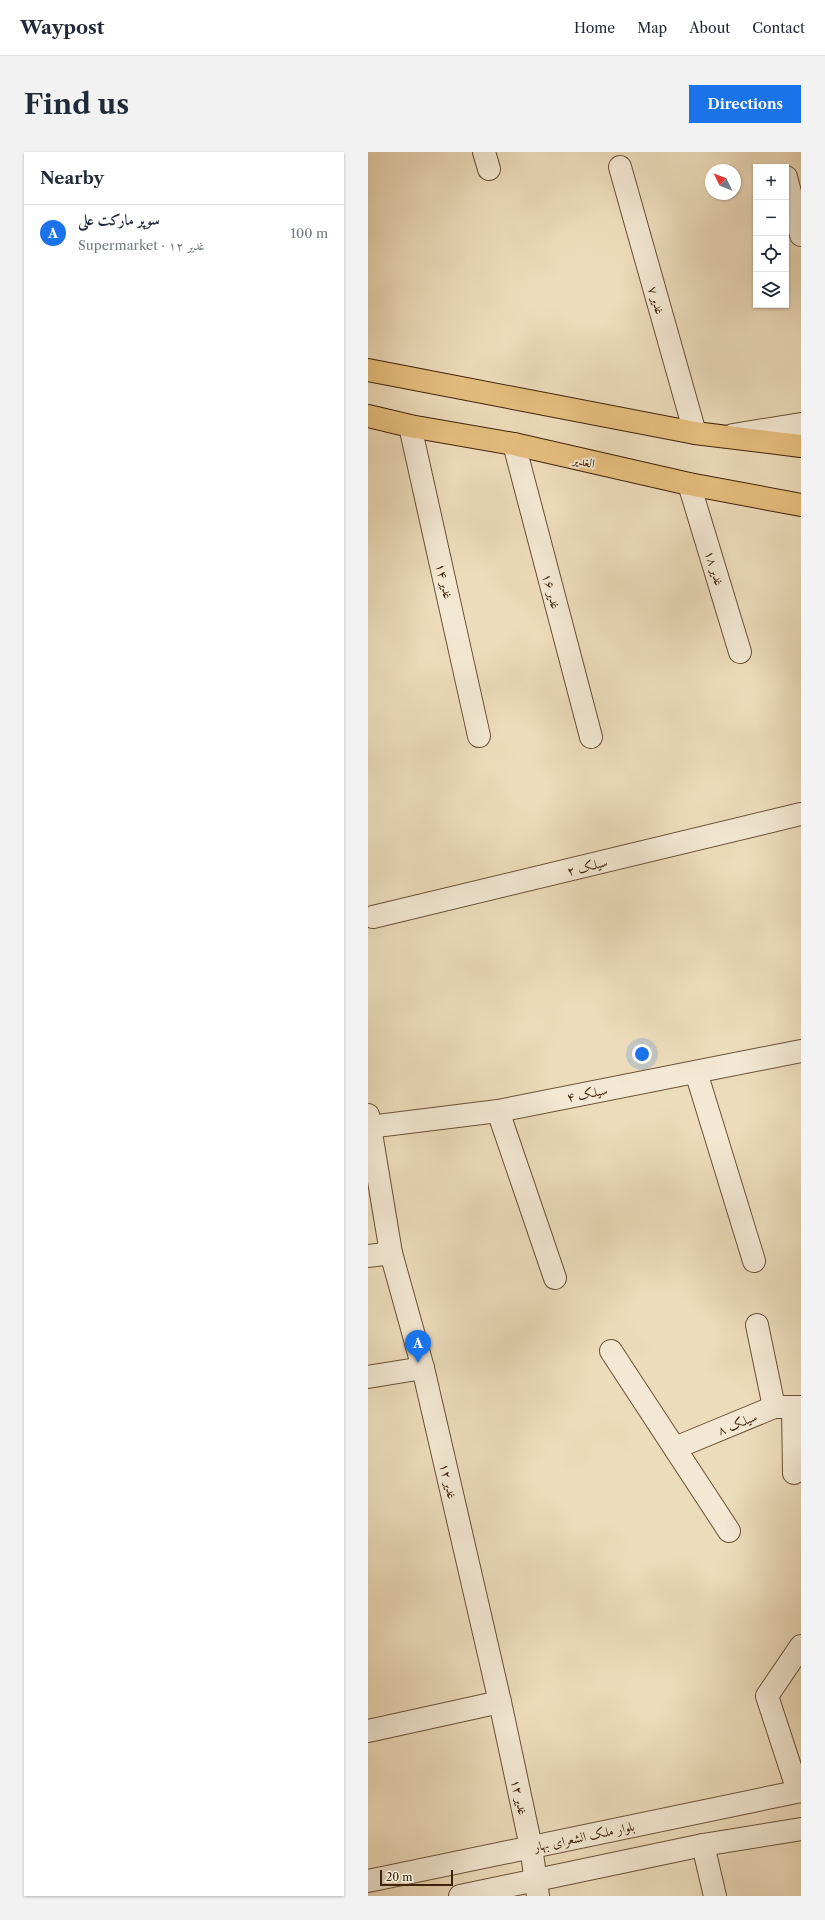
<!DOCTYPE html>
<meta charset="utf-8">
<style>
body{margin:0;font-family:"Libre Caslon Text",Amiri,serif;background:#f2f2f3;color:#1f2937}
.controls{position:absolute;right:12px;top:12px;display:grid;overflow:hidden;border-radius:0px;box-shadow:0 1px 3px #0004}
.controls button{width:36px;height:36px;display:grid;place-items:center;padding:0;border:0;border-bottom:1px solid #e0e1e3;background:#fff;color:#1f2937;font:20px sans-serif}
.compass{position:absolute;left:337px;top:12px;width:36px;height:36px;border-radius:50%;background:#fff;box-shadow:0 1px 3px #0004;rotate:313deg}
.scale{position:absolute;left:12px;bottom:10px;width:73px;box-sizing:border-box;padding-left:4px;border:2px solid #3f2209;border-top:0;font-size:11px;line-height:14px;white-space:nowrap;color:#3f2209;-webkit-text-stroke:3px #f3e8d3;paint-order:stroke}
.you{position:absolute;left:274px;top:902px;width:14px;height:14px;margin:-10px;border:3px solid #fff;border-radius:50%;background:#1a73e8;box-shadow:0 0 0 6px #1a73e833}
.badge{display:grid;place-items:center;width:26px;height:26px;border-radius:50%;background:#1a73e8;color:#fff;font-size:13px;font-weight:700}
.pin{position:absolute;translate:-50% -33px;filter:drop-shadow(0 1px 2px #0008)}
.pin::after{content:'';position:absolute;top:21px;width:14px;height:12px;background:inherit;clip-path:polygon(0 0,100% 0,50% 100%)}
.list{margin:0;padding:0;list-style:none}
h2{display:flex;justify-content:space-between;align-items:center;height:52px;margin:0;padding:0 16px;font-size:17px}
h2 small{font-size:13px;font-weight:400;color:#747a83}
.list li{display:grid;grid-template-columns:26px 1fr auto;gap:12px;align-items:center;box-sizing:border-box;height:56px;padding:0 16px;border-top:1px solid #e0e1e3}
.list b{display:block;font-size:15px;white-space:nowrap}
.list p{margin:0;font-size:13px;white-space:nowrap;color:#747a83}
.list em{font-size:13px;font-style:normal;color:#747a83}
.icon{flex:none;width:22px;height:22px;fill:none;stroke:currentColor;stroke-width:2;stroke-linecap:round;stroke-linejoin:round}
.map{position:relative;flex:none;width:433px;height:1744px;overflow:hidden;border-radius:0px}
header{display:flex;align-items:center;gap:24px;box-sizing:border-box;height:56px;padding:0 20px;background:#fff;border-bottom:1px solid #e0e1e3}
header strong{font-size:19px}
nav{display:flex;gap:22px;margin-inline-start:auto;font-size:14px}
.intro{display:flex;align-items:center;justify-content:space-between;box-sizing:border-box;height:96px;padding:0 24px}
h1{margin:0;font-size:28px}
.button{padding:10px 18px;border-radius:0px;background:#1a73e8;color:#fff;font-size:14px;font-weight:700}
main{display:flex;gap:24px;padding:0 24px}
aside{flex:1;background:#fff;border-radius:0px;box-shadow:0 1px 3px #0004}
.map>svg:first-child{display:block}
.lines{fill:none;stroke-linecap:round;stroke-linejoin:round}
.minor-casing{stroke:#6a5036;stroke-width:24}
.major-casing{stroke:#3f2209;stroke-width:24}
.minor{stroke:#f3e8d3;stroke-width:22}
.major{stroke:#e6be7e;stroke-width:22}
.labels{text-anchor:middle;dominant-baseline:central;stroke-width:3.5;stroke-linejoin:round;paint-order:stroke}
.street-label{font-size:13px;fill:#3f2209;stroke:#f3e8d3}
</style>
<header>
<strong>Waypost</strong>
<nav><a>Home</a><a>Map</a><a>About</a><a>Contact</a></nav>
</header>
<div class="intro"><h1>Find us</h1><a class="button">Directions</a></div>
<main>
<aside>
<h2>Nearby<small></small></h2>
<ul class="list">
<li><span class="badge">A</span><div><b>سوپر مارکت علی</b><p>Supermarket · غدیر ۱۲</p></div><em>100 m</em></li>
</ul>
</aside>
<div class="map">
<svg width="433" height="1744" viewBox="0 0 433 1744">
<rect width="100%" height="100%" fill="#eddcbb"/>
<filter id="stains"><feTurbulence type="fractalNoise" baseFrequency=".005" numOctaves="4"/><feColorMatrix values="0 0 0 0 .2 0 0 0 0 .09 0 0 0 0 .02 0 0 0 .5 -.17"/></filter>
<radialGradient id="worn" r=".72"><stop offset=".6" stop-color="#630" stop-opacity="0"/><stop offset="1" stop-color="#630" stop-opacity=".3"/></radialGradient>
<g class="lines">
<g class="minor-casing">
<g id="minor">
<polyline points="116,0 121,17"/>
<polyline points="252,15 327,281"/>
<polyline points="418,25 433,83"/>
<polyline points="42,274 111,584"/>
<polyline points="365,283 433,272"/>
<polyline points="146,292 223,585"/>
<polyline points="321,332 372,500"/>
<polyline points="5,765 433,662"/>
<polyline points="328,920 386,1109"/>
<polyline points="130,959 187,1126"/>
<polyline points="0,963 23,1101 55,1216 132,1550 163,1695 170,1744"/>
<polyline points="0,975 130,959 433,899"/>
<polyline points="0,1104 23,1101"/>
<polyline points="389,1173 406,1255"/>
<polyline points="243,1199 361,1379"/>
<polyline points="0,1225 55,1216"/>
<polyline points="425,1255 426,1321"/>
<polyline points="307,1296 406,1255 433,1255"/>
<polyline points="0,1579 132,1550"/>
<polyline points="430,1639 399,1544 433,1494"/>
<polyline points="335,1693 347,1744"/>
<polyline points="0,1729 433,1639"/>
<polyline points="92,1744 335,1693 433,1677"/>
</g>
</g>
<g class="major-casing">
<g id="major">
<polyline points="0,218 327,281 433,294"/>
<polyline points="0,264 42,274 146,292 321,332 433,353"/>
</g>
</g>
<use href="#minor" class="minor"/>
<use href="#major" class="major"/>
</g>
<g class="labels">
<g class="street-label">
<text transform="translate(289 148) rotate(74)">غدیر ۷</text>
<text transform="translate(216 309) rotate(13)">الغدیر</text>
<text transform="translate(347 416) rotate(73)">غدیر ۱۸</text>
<text transform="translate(77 429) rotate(77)">غدیر ۱۴</text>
<text transform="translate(184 439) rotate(75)">غدیر ۱۶</text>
<text transform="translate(219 714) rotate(-14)">سیلک ۲</text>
<text transform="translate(219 941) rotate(-11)">سیلک ۴</text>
<text transform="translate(369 1271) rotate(-22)">سیلک ۸</text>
<text transform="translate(81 1329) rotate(77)">غدیر ۱۲</text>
<text transform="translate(152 1645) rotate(78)">غدیر ۱۲</text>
<text transform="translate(216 1684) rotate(-12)">بلوار ملک الشعرای بهار</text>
</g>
</g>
<rect width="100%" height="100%" filter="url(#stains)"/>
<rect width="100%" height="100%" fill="url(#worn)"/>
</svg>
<div class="controls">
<button>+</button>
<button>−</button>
<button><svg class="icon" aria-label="locate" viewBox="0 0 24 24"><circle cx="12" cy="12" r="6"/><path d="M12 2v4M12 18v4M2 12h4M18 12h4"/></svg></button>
<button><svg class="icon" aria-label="layers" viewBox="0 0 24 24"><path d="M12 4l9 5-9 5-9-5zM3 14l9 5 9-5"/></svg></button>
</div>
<svg class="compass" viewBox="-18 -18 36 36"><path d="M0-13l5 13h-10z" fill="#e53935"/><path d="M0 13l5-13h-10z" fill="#747a83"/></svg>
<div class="scale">20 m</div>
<div class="you"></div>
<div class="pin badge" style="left:50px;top:1211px">A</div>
</div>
</main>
